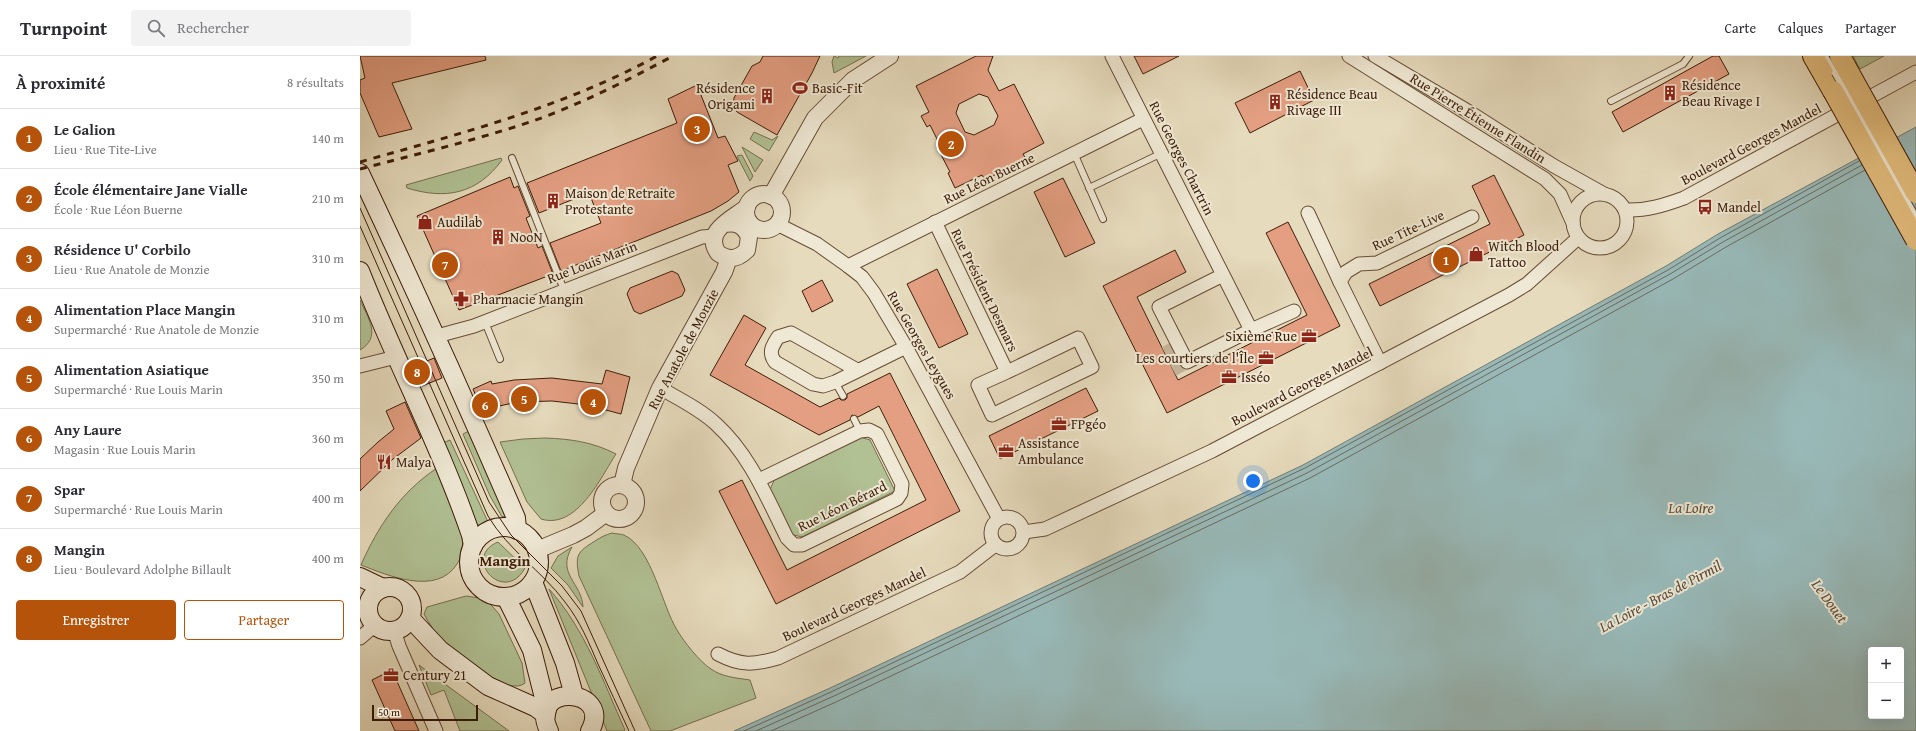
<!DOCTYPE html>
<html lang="fr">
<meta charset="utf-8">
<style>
body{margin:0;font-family:"Gentium Book Plus",serif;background:#f2f2f3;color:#2b2b33}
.controls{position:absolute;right:12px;bottom:12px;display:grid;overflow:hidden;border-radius:4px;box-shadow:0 4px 16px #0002}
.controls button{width:36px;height:36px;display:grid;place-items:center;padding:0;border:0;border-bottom:1px solid #e1e1e2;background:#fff;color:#2b2b33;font:20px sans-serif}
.scale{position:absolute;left:12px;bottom:10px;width:106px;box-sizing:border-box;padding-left:4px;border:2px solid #3d1d08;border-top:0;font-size:11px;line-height:14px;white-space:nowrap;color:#3d1d08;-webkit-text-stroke:3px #efe8d4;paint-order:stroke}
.you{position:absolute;left:893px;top:425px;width:14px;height:14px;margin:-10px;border:3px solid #fff;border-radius:50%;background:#1a73e8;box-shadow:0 0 0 6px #1a73e833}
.badge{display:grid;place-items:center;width:26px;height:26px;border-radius:50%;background:#b45309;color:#fff;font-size:13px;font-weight:700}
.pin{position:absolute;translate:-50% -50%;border:2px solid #fff;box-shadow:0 1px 4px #0006}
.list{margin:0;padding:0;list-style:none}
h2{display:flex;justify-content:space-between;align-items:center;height:52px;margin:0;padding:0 16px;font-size:17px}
h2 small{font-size:13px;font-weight:400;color:#7c7c81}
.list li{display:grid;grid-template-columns:26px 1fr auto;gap:12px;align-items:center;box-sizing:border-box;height:60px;padding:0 16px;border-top:1px solid #e1e1e2}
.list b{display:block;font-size:15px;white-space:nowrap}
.list p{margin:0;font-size:13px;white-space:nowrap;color:#7c7c81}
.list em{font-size:13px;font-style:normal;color:#7c7c81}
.actions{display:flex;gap:8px;padding:12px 16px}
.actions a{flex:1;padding:9px 0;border:1px solid #b45309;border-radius:4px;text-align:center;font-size:14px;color:#b45309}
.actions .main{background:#b45309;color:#fff}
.icon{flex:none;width:22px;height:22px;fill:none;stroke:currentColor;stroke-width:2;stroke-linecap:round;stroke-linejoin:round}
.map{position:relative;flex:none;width:1556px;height:675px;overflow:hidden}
header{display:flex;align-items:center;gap:24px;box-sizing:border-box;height:56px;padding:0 20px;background:#fff;border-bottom:1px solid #e1e1e2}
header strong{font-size:19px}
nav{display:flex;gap:22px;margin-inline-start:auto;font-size:14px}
.search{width:280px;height:36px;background:#f2f2f3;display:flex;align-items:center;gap:10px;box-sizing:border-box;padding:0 14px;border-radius:4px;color:#7c7c81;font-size:15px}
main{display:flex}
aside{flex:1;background:#fff}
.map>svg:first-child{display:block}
.green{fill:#b1c194;stroke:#776f4e}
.water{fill:#98b9b8;stroke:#747b72;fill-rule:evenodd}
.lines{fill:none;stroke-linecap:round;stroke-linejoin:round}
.shore{stroke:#6a6b60;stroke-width:1}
.building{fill:#e49f82;stroke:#3d1d08;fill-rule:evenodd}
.minor-tunnel{stroke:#c4b599;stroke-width:13;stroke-dasharray:13 6;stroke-linecap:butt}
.service-casing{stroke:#674c35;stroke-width:8}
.minor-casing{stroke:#674c35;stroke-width:15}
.tertiary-casing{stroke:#674c35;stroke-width:18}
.secondary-casing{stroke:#3d1d08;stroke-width:20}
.primary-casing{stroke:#3d1d08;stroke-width:22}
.service{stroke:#efe8d4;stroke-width:6}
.minor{stroke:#efe8d4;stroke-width:13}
.tertiary{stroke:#efe8d4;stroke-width:16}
.secondary{stroke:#efe8d4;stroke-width:18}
.primary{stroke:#e3be7e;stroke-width:20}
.tram{stroke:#3d1d08;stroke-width:1}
.rail{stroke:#3d1d08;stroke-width:3;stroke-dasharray:7 7;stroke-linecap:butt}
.service-bridge-casing{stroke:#674c35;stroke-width:8;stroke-linecap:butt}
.primary-bridge-casing{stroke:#3d1d08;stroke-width:22;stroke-linecap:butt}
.service-bridge{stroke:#efe8d4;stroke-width:6}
.primary-bridge{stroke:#e3be7e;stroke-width:20}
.labels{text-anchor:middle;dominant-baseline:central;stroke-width:4;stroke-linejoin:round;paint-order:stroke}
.poi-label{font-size:14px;fill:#3d1d08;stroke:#efe8d4;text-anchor:start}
.street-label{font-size:14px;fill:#3d1d08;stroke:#efe8d4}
.water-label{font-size:15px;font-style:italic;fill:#584c3d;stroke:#efe8d4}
.neighbourhood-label{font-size:15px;font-weight:bold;fill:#3d1d08;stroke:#efe8d4}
</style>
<header>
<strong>Turnpoint</strong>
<div class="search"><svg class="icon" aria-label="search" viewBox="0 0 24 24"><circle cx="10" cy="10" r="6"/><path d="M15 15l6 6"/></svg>Rechercher</div>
<nav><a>Carte</a><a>Calques</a><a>Partager</a></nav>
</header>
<main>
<aside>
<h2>À proximité<small>8 résultats</small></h2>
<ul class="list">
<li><span class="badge">1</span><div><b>Le Galion</b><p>Lieu · Rue Tite-Live</p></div><em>140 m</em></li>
<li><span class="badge">2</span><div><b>École élémentaire Jane Vialle</b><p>École · Rue Léon Buerne</p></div><em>210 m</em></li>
<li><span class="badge">3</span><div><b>Résidence U' Corbilo</b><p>Lieu · Rue Anatole de Monzie</p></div><em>310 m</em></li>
<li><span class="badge">4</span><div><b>Alimentation Place Mangin</b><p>Supermarché · Rue Anatole de Monzie</p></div><em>310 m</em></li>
<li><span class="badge">5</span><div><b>Alimentation Asiatique</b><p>Supermarché · Rue Louis Marin</p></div><em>350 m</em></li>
<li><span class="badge">6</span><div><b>Any Laure</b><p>Magasin · Rue Louis Marin</p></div><em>360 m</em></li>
<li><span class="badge">7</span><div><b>Spar</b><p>Supermarché · Rue Louis Marin</p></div><em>400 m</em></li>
<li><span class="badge">8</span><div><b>Mangin</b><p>Lieu · Boulevard Adolphe Billault</p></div><em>400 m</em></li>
</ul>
<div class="actions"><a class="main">Enregistrer</a><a>Partager</a></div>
</aside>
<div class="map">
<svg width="1556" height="675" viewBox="0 0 1556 675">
<rect width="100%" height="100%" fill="#e6dbbd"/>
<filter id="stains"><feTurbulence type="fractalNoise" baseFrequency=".005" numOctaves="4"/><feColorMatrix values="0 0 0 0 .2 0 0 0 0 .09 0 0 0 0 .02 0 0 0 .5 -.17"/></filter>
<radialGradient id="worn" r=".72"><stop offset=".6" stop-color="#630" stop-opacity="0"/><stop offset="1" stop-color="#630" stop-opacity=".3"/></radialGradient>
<g class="green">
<polygon points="474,0 478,2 479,0 506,0 474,17 472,6"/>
<polygon points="1493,0 1524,0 1500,13"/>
<polygon points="394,76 412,84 418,80 409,95 390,83"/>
<polygon points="382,91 403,104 395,116"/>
<polygon points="382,99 393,120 390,125 377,100"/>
<path d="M141 102 142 104C117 138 86 144 47 132L46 129Z"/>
<path d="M0 244C8 262 22 281 0 294Z"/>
<polygon points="113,373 150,458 142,461 130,440 103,378"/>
<polygon points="500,381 510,384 535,435 442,481 430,478 409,436 415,422"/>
<path d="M185 382C211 383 233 386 256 398 241 421 217 474 181 463L167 446 140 386 163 383Z"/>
<polygon points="90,384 128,466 116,470 80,388"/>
<path d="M77 412C84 432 95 452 100 473 104 484 104 498 97 508 77 540 29 520 1 509 18 470 41 436 77 412Z"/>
<path d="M252 477C256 478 261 478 264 479 292 492 302 550 317 574 324 586 340 606 351 613 362 621 377 622 390 624L396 642 310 675H291L219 520C215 499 217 496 235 485 241 481 245 479 252 477Z"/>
<path d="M138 486 165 512C144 550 101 501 138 486Z"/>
<path d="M212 491C196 518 222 527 223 551L208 529 191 512 198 500Z"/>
<path d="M189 533C225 573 243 625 265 674L264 675H247Z"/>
<path d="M106 540 126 543 139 558 162 607 165 627C148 642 97 598 84 585 76 578 69 568 64 558L67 551Z"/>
<polygon points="59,609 149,675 100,675 84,634 71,639"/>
</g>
<path class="water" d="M1556 71V675H374L470 632 943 409 1306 210 1358 178ZM1511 594H1541V660H1511Z"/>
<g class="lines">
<g class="shore">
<polyline points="384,675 471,636 945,412 1308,214 1360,182 1499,105"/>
<polyline points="396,675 474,640 947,417 1310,218 1363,186 1502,109"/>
<polyline points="411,675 476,646 950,422 1313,223 1366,191 1505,114"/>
</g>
</g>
<g class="building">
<polygon points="0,0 125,0 126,4 32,27 52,73 19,81 0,37 0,24 5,22"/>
<polygon points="403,0 460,0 452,17 417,79 377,56 373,50 374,42 392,10 400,6"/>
<path d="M616 0H633L628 14 639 35 654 28 684 87 663 98 666 103 625 124 622 119 595 132 588 117 590 116 577 91 580 89 570 69 567 71 561 60 569 56 556 30ZM619 38 628 41 638 60 634 69 614 79 605 76 596 57 599 48Z"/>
<polygon points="774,0 819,0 783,18"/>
<polygon points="1353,0 1359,0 1369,18 1263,76 1252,56"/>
<polygon points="940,15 954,44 890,77 875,47"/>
<polygon points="337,29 358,82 365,80 378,105 368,109 379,136 368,145 351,155 201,215 190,187 241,167 229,137 179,157 167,127 317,67 308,43"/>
<polygon points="1134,119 1164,179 1020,250 1009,228 1130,168 1112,130"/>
<polygon points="150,121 154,132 158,130 170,160 166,162 178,192 182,190 193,218 99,254 57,160"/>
<polygon points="703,122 735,187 705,201 674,136"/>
<polygon points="928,166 980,270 807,357 743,230 815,194 826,216 777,241 818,324 947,259 906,177"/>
<polygon points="577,213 608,278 579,292 547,228"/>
<polygon points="312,215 318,218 325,234 322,240 280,258 274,255 267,238 270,232"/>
<polygon points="462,224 473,245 452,256 442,235"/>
<polygon points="384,259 406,272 385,309 460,351 479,342 481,344 485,344 487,342 487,338 530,317 600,455 416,548 359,435 382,424 427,514 566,444 519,350 498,361 492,359 490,364 459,379 350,319"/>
<polygon points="74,302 82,322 62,330 53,311"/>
<polygon points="246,314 270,321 261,358 227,349 192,345 157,346 122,354 113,333 131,325 132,328 154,324 192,322 242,328"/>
<polygon points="726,332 738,355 640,403 629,380"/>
<polygon points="45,346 61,382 33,403 0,435 0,403 18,386 34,373 26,355"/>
<polygon points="32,614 59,675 35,675 12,624"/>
</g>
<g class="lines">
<g class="minor-tunnel">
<polyline points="805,297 819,289"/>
<polyline points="813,314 827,306"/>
</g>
<g class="service-casing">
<g id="service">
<polyline points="1465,0 1475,17"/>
<polyline points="1251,45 1323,8 1329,0"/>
<polyline points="714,97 743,163"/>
<polyline points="152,102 204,234"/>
<polyline points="729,132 800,98"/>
<polyline points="125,266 140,303"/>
<polyline points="475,326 483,340"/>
<polyline points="494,363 500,375"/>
</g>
</g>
<g class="minor-casing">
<g id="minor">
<path d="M752 0C798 92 845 183 891 274L827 306 799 251 863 219"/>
<polyline points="989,0 1185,123 1200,138 1213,167"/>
<polyline points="1015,0 1111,57 1194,110 1244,138"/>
<circle cx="1240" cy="165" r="27"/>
<path d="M1265 154C1286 155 1305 149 1324 142L1556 16"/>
<polyline points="948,157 980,226"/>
<polyline points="575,166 647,316 618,329 632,359 732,311 718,282 647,316"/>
<polyline points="417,168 457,188 488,210 502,221 514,237 546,291 639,463"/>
<polyline points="488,210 783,63"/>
<polyline points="891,274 934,255"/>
<polyline points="77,280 114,270 342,181 354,180"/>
<polyline points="1020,307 980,226 986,216 999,208 1017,207 1112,161"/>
<polyline points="0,310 36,301"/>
<path d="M497 314 431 277 418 281C412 291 408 296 415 306L453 328 463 330 475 326 546 291"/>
<path d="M300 332C319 343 340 353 356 368 390 399 407 442 427 482L434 489H442L537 443 541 437 542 428 517 378 509 374 500 375 399 424"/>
<circle cx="647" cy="477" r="16"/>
<polyline points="664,476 685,473 852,395 1149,239 1167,228 1218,182"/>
<polyline points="34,574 39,590 76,675"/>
<polyline points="0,582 15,569"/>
<path d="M358 598C381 610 393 609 418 602L600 516 635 489"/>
</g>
</g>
<g class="tertiary-casing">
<g id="tertiary">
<circle cx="404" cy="156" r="18"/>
<polyline points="411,140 455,62 493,24 530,0"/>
<path d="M366 168C377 166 384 170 389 181L387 194C378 203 369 205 358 197 343 175 372 163 387 151"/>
<circle cx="259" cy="446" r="17"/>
<polyline points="262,429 266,412 300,332 364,216 369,202"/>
<polyline points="177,494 213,479 226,472 246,457"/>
</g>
</g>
<g class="secondary-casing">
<g id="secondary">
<path d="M0 117C54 231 106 346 156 462L157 474"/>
<path d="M0 215C35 304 80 389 111 479L113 490"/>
<circle cx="144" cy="506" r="35"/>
<polyline points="0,521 23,532"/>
<polyline points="173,526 205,607 214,639"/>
<circle cx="30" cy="553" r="22"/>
<polyline points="146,541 172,594 187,654"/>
<polyline points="50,562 80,594 128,630 175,651 186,659"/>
<path d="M189 675C166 627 254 630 230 675"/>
</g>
</g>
<g class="primary-casing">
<g id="primary">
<polyline points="1453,0 1473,35"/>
<polyline points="1480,0 1486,11"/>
</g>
</g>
<use href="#service" class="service"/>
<use href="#minor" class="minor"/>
<use href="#tertiary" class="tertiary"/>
<use href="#secondary" class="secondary"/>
<use href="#primary" class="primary"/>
<g class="tram">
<polyline points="0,152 129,446 151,479 202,530 221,555 275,675"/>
<path d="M0 170 128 460C148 494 182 515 205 546 220 565 229 587 238 608 248 630 259 653 269 675"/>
</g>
<g class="rail">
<path d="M0 106C102 77 204 51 297 0"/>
<path d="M0 113C58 98 116 84 173 65 221 48 268 24 313 0"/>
</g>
<g class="service-bridge-casing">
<polyline id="service-bridge" points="1475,17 1556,161"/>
</g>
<g class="primary-bridge-casing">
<g id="primary-bridge">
<polyline points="1486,11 1556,137"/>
<polyline points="1473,35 1556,184"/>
</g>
</g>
<use href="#service-bridge" class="service-bridge"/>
<use href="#primary-bridge" class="primary-bridge"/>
</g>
<defs>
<g id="stadium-bare" transform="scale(1.2)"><path d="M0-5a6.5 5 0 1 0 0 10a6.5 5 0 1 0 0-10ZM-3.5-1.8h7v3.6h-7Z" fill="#8f2418" stroke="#efe8d4" stroke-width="2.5" paint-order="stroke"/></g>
<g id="building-bare" transform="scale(1.2)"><path d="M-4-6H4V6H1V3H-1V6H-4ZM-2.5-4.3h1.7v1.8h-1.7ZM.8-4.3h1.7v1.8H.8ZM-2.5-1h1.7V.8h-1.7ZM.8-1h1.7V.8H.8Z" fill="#8f2418" stroke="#efe8d4" stroke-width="2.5" paint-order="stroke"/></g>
<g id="bus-bare" transform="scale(1.2)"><path d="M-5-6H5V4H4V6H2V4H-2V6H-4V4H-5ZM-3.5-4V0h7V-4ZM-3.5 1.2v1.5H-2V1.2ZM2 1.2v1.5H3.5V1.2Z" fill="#8f2418" stroke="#efe8d4" stroke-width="2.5" paint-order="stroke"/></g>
<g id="shop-bare" transform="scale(1.2)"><path d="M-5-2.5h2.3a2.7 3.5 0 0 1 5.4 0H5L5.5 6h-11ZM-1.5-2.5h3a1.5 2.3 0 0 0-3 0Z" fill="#8f2418" stroke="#efe8d4" stroke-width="2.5" paint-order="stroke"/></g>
<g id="pharmacy-bare" transform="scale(1.2)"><path d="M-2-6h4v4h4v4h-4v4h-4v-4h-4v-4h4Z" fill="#8f2418" stroke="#efe8d4" stroke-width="2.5" paint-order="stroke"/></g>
<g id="office-bare" transform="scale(1.2)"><path d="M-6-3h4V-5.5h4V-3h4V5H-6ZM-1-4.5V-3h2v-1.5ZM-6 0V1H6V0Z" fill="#8f2418" stroke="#efe8d4" stroke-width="2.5" paint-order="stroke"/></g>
<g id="restaurant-bare" transform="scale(1.2)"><path d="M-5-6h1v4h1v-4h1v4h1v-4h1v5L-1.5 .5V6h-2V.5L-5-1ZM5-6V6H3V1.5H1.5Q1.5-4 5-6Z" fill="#8f2418" stroke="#efe8d4" stroke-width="2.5" paint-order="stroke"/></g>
</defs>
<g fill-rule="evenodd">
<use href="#stadium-bare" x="440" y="32"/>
<use href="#building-bare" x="1310" y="37"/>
<use href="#building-bare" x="407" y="40"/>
<use href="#building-bare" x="915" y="46"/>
<use href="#building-bare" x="193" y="145"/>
<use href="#bus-bare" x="1345" y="151"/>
<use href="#shop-bare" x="65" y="166"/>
<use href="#building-bare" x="138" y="181"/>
<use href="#shop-bare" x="1116" y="198"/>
<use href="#pharmacy-bare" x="101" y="243"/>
<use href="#office-bare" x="949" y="280"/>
<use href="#office-bare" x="906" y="302"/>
<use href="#office-bare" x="869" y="321"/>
<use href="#office-bare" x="699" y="368"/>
<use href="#office-bare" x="646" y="395"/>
<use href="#restaurant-bare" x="24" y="406"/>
<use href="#office-bare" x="31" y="619"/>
</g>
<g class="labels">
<g class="poi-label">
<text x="1322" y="29">Résidence<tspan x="1322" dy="16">Beau Rivage I</tspan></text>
<text x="395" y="32" text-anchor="end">Résidence<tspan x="395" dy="16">Origami</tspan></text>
<text x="452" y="32">Basic-Fit</text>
<text x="927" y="38">Résidence Beau<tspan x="927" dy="16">Rivage III</tspan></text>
<text x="205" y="137">Maison de Retraite<tspan x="205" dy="16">Protestante</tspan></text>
<text x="1357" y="151">Mandel</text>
<text x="77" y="166">Audilab</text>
<text x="150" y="181">NooN</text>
<text x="1128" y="190">Witch Blood<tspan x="1128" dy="16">Tattoo</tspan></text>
<text x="113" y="243">Pharmacie Mangin</text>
<text x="937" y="280" text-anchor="end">Sixième Rue</text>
<text x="894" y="302" text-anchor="end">Les courtiers de l'Île</text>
<text x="881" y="321">Isséo</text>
<text x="711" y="368">FPgéo</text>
<text x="658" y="387">Assistance<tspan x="658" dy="16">Ambulance</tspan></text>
<text x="36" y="406">Malya</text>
<text x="43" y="619">Century 21</text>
</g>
<g class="street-label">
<text transform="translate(1118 62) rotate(32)">Rue Pierre Étienne Flandin</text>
<text transform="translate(1391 88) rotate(-28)">Boulevard Georges Mandel</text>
<text transform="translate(822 102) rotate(63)">Rue Georges Chartrin</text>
<text transform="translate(629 122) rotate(-26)">Rue Léon Buerne</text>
<text transform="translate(1048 174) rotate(-25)">Rue Tite-Live</text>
<text transform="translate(232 206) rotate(-21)">Rue Louis Marin</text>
<text transform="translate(625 234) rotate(64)">Rue Président Desmars</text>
<text transform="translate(562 289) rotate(60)">Rue Georges Leygues</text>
<text transform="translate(323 293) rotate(-62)">Rue Anatole de Monzie</text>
<text transform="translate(942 330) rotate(-27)">Boulevard Georges Mandel</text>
<text transform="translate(482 450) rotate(-26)">Rue Léon Bérard</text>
<text transform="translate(494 548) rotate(-25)">Boulevard Georges Mandel</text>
</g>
<g class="water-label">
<text x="1331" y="451">La Loire</text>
<text transform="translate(1300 540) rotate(-28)">La Loire - Bras de Pirmil</text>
<text transform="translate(1470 545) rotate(54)">Le Douet</text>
</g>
<g class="neighbourhood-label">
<text x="145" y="504">Mangin</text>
</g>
</g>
<rect width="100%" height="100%" filter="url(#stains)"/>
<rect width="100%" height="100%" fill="url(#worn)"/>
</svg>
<div class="controls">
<button>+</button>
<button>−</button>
</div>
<div class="scale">50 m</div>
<div class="you"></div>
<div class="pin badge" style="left:1086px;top:204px">1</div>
<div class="pin badge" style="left:591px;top:88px">2</div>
<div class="pin badge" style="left:337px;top:73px">3</div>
<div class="pin badge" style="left:233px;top:346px">4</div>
<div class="pin badge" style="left:164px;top:343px">5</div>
<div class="pin badge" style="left:125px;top:349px">6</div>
<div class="pin badge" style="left:85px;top:209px">7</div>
<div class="pin badge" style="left:57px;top:316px">8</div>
</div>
</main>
